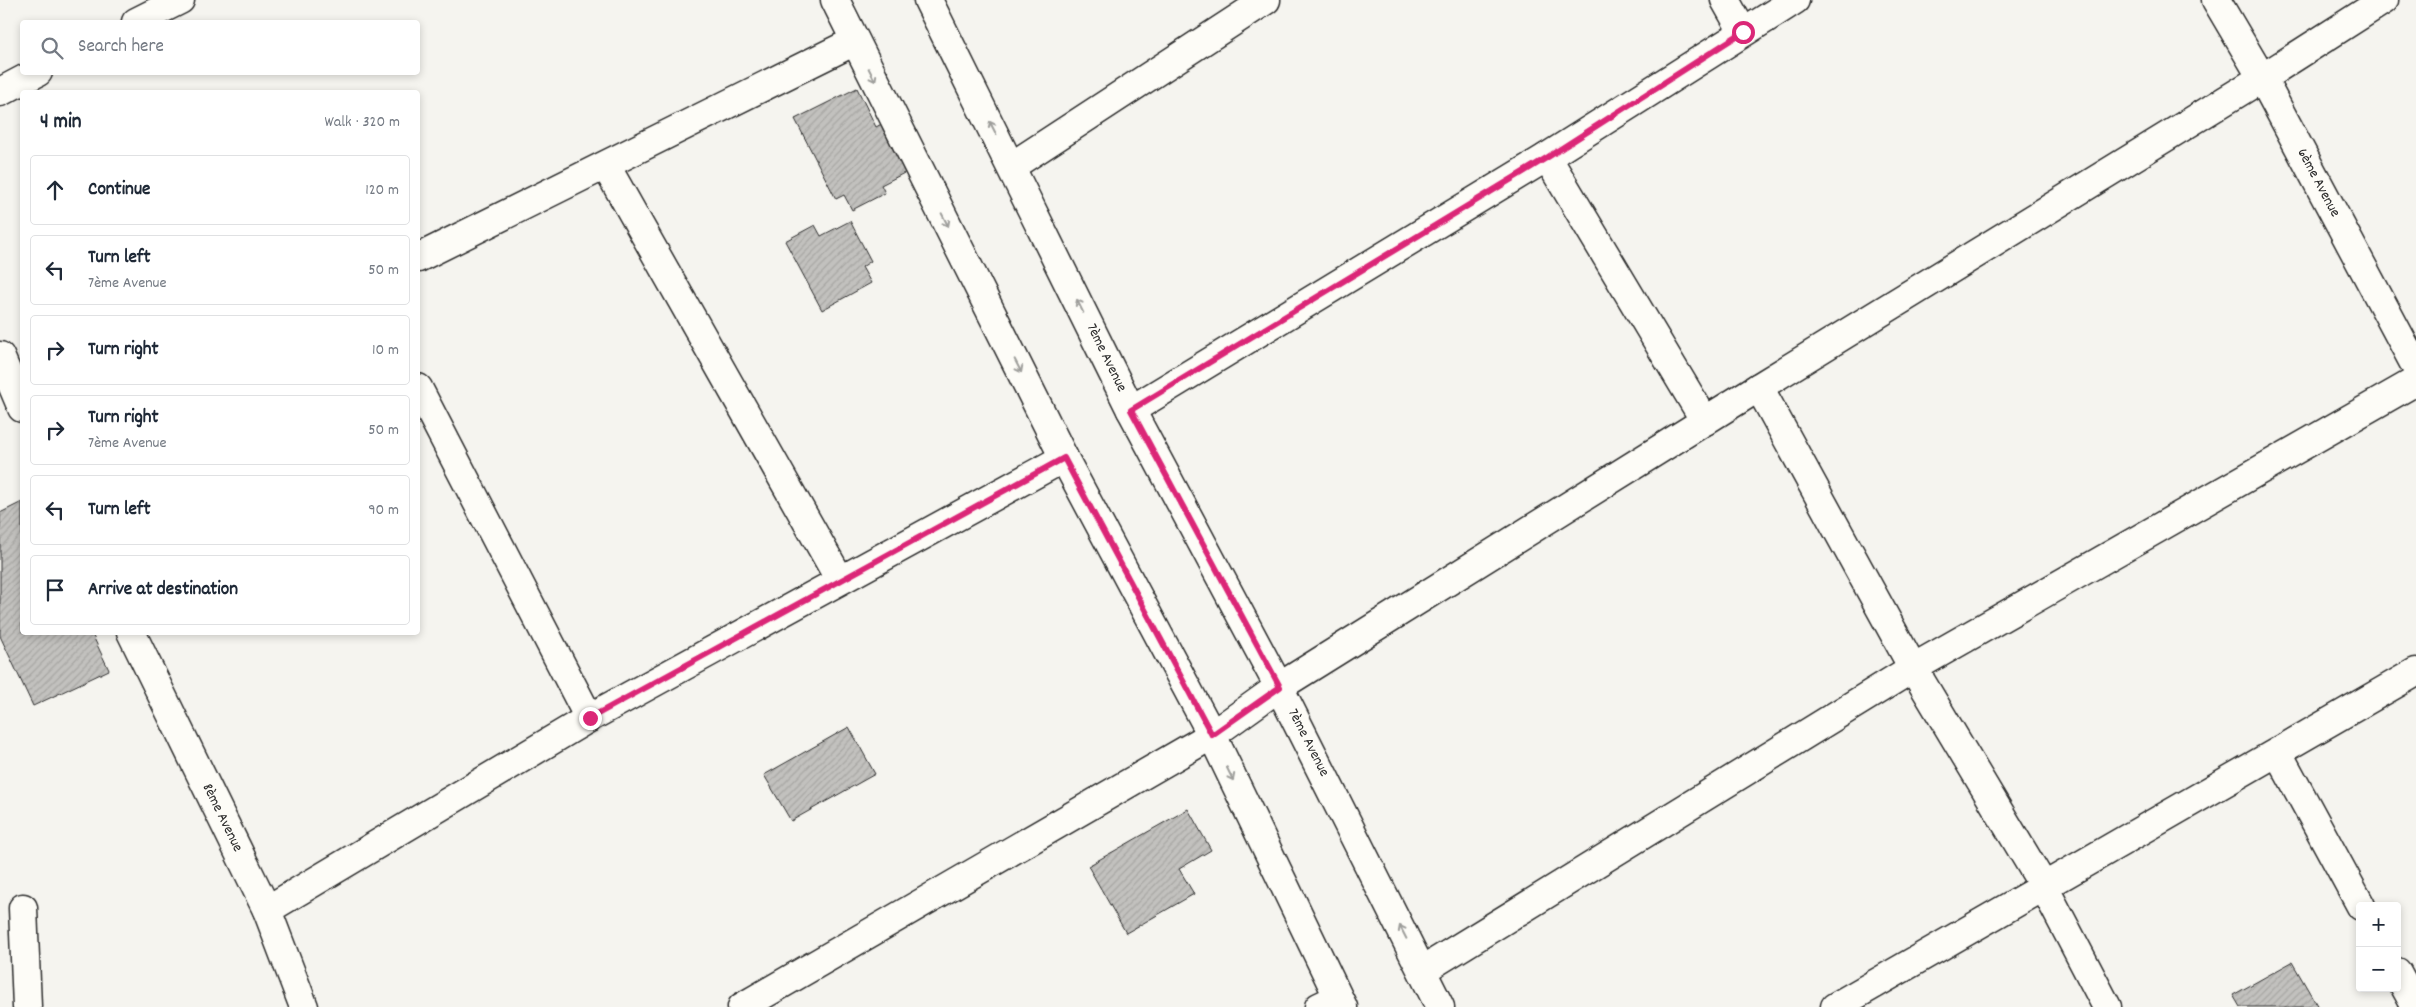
<!DOCTYPE html>
<meta charset="utf-8">
<style>
body{margin:0;font-family:Dekko,sans-serif;background:#f6f6f7;color:#1f2937}
.controls{position:absolute;right:15px;bottom:15px;display:grid;overflow:hidden;border-radius:5px;box-shadow:0 2px 8px #0003}
.controls button{width:45px;height:45px;display:grid;place-items:center;padding:0;border:0;border-bottom:1px solid #e0e1e3;background:#fff;color:#1f2937;font:25px sans-serif}
.stop{position:absolute;width:15px;height:15px;margin:-11px;border:4px solid #db2777;border-radius:50%;background:#fff}
.stop.end{background:#db2777;border-color:#fff;box-shadow:0 1px 5px #0008}
.list{margin:0;padding:0;list-style:none}
h2{display:flex;justify-content:space-between;align-items:center;height:65px;margin:0;padding:0 20px;font-size:21px}
h2 small{font-size:16px;font-weight:400;color:#747a83}
.list li{display:grid;grid-template-columns:32px 1fr auto;gap:15px;align-items:center;box-sizing:border-box;height:70px;margin:0 10px 10px;padding:0 10px;border:1px solid #e0e1e3;border-radius:5px}
.list b{display:block;font-size:19px;white-space:nowrap}
.list p{margin:0;font-size:16px;white-space:nowrap;color:#747a83}
.list em{font-size:16px;font-style:normal;color:#747a83}
.icon{flex:none;width:28px;height:28px;fill:none;stroke:currentColor;stroke-width:2;stroke-linecap:round;stroke-linejoin:round}
.map{position:relative;flex:none;width:2416px;height:1007px;overflow:hidden}
.search{position:absolute;background:#fff;box-shadow:0 2px 8px #0003;left:20px;top:20px;width:400px;height:55px;display:flex;align-items:center;gap:12px;box-sizing:border-box;padding:0 18px;border-radius:5px;color:#747a83;font-size:19px}
.panel{position:absolute;background:#fff;box-shadow:0 2px 8px #0003;left:20px;top:90px;width:400px;height:545px;border-radius:5px}
.map>svg:first-child{display:block}
.building{fill:url(#building-hatch);stroke:#2b2b2b}
.lines{fill:none;stroke-linecap:round;stroke-linejoin:round}
.minor-casing{stroke:#2b2b2b;stroke-width:31}
.tertiary-casing{stroke:#2b2b2b;stroke-width:31}
.minor{stroke:#fdfcf7;stroke-width:28}
.tertiary{stroke:#fdfcf7;stroke-width:28}
.oneway{stroke:#9e9e9b}
.route{stroke:#db2777;stroke-width:6}
.labels{text-anchor:middle;dominant-baseline:central;stroke-width:5;stroke-linejoin:round;paint-order:stroke}
.street-label{font-size:15px;fill:#2b2b2b;stroke:#fdfcf7}
</style>
<div class="map">
<svg width="2416" height="1007" viewBox="0 0 2416 1007">
<defs>
<pattern id="building-hatch" width="6" height="6" patternUnits="userSpaceOnUse" patternTransform="scale(1.25)"><rect width="6" height="6" fill="#c2c1be"/><path d="M-1 1l2-2M0 6l6-6M5 7l2-2" fill="none" stroke="#a7a6a3"/></pattern>
</defs>
<rect width="100%" height="100%" fill="#f5f4ef"/>
<filter id="ink" filterUnits="userSpaceOnUse"><feTurbulence type="fractalNoise" baseFrequency=".02" numOctaves="2"/><feDisplacementMap in="SourceGraphic" scale="10" xChannelSelector="R" yChannelSelector="G"/><feConvolveMatrix kernelMatrix="1 2 1 2 8 2 1 2 1" color-interpolation-filters="sRGB"/></filter>
<g filter="url(#ink)">
<g class="building">
<polygon points="857,88 876,127 885,122 910,170 881,185 885,193 852,210 844,195 836,199 795,119"/>
<polygon points="850,221 871,261 862,267 871,283 822,310 785,241 815,225 821,236"/>
<polygon points="22,502 22,632 91,632 109,670 33,706 0,636 0,513"/>
<polygon points="849,727 875,774 791,821 764,775"/>
<polygon points="1188,809 1211,850 1179,869 1194,894 1126,933 1088,866"/>
<polygon points="2292,962 2318,1007 2240,1007 2233,995"/>
</g>
<g class="lines">
<g class="minor-casing">
<g id="minor">
<polyline points="1725,0 1743,32"/>
<polyline points="2216,0 2262,78 2416,367"/>
<polyline points="136,22 180,0"/>
<polyline points="0,92 38,72"/>
<polyline points="1547,157 1705,421"/>
<polyline points="606,166 840,580"/>
<polyline points="1012,166 1266,0"/>
<polyline points="418,258 855,41"/>
<polyline points="0,356 22,408"/>
<polyline points="1759,387 1913,668 2043,885 2107,1007"/>
<polyline points="418,388 589,718"/>
<polyline points="1131,410 1547,157 1795,0"/>
<polyline points="131,632 267,910 304,1007"/>
<polyline points="2278,753 2361,906"/>
<polyline points="23,908 27,1007"/>
<polyline points="267,910 589,718 1064,458"/>
<polyline points="1423,970 1913,668 2416,381"/>
<polyline points="2397,972 2416,1007"/>
<polyline points="742,1007 1212,735 1279,687 1759,387 2262,78 2384,0"/>
<polyline points="1319,1007 1338,998"/>
<path d="M1835 1007C2028 894 2223 785 2416 672"/>
</g>
</g>
<g class="tertiary-casing">
<g id="tertiary">
<polyline points="835,0 1064,458 1212,735 1343,1007"/>
<polyline points="928,0 1131,410 1279,687 1440,1007"/>
</g>
</g>
<use href="#minor" class="minor"/>
<use href="#tertiary" class="tertiary"/>
</g>
<defs><path id="oneway-shaft" d="M-6 0H5M1.5-3L5.5 0L1.5 3" fill="none" stroke-width="1.6" stroke-linecap="round" stroke-linejoin="round" transform="scale(1.25)"/></defs>
<g class="oneway">
<use href="#oneway-shaft" transform="translate(872 75) rotate(63)"/>
<use href="#oneway-shaft" transform="translate(993 128) rotate(-117)"/>
<use href="#oneway-shaft" transform="translate(945 220) rotate(63)"/>
<use href="#oneway-shaft" transform="translate(1080 306) rotate(-116)"/>
<use href="#oneway-shaft" transform="translate(1018 366) rotate(63)"/>
<use href="#oneway-shaft" transform="translate(1230 774) rotate(64)"/>
<use href="#oneway-shaft" transform="translate(1403 932) rotate(-117)"/>
</g>
</g>
<g class="lines" filter="url(#ink)">
<polyline class="route" points="590,718 1064,458 1212,735 1280,687 1131,410 1548,157 1743,32"/>
</g>
<g class="labels">
<g class="street-label">
<text transform="translate(2318 183) rotate(62)">6ème Avenue</text>
<text transform="translate(1106 358) rotate(64)">7ème Avenue</text>
<text transform="translate(1308 743) rotate(63)">7ème Avenue</text>
<text transform="translate(222 818) rotate(64)">8ème Avenue</text>
</g>
</g>
</svg>
<div class="controls">
<button>+</button>
<button>−</button>
</div>
<div class="stop" style="left:1743px;top:32px"></div>
<div class="stop end" style="left:590px;top:718px"></div>
<div class="search"><svg class="icon" aria-label="search" viewBox="0 0 24 24"><circle cx="10" cy="10" r="6"/><path d="M15 15l6 6"/></svg>Search here</div>
<section class="panel">
<h2>4 min<small>Walk · 320 m</small></h2>
<ul class="list">
<li><svg class="icon" aria-label="ahead" viewBox="0 0 24 24"><path d="M12 20V5M6 11l6-6 6 6"/></svg><div><b>Continue</b></div><em>120 m</em></li>
<li><svg class="icon" aria-label="left" viewBox="0 0 24 24"><path d="M17 20v-9H6M10 6l-5 5 5 5"/></svg><div><b>Turn left</b><p>7ème Avenue</p></div><em>50 m</em></li>
<li><svg class="icon" aria-label="right" viewBox="0 0 24 24"><path d="M7 20v-9h11M14 6l5 5-5 5"/></svg><div><b>Turn right</b></div><em>10 m</em></li>
<li><svg class="icon" aria-label="right" viewBox="0 0 24 24"><path d="M7 20v-9h11M14 6l5 5-5 5"/></svg><div><b>Turn right</b><p>7ème Avenue</p></div><em>50 m</em></li>
<li><svg class="icon" aria-label="left" viewBox="0 0 24 24"><path d="M17 20v-9H6M10 6l-5 5 5 5"/></svg><div><b>Turn left</b></div><em>90 m</em></li>
<li><svg class="icon" aria-label="arrive" viewBox="0 0 24 24"><path d="M6 21V4h12l-3 4 3 4H6"/></svg><div><b>Arrive at destination</b></div></li>
</ul>
</section>
</div>
